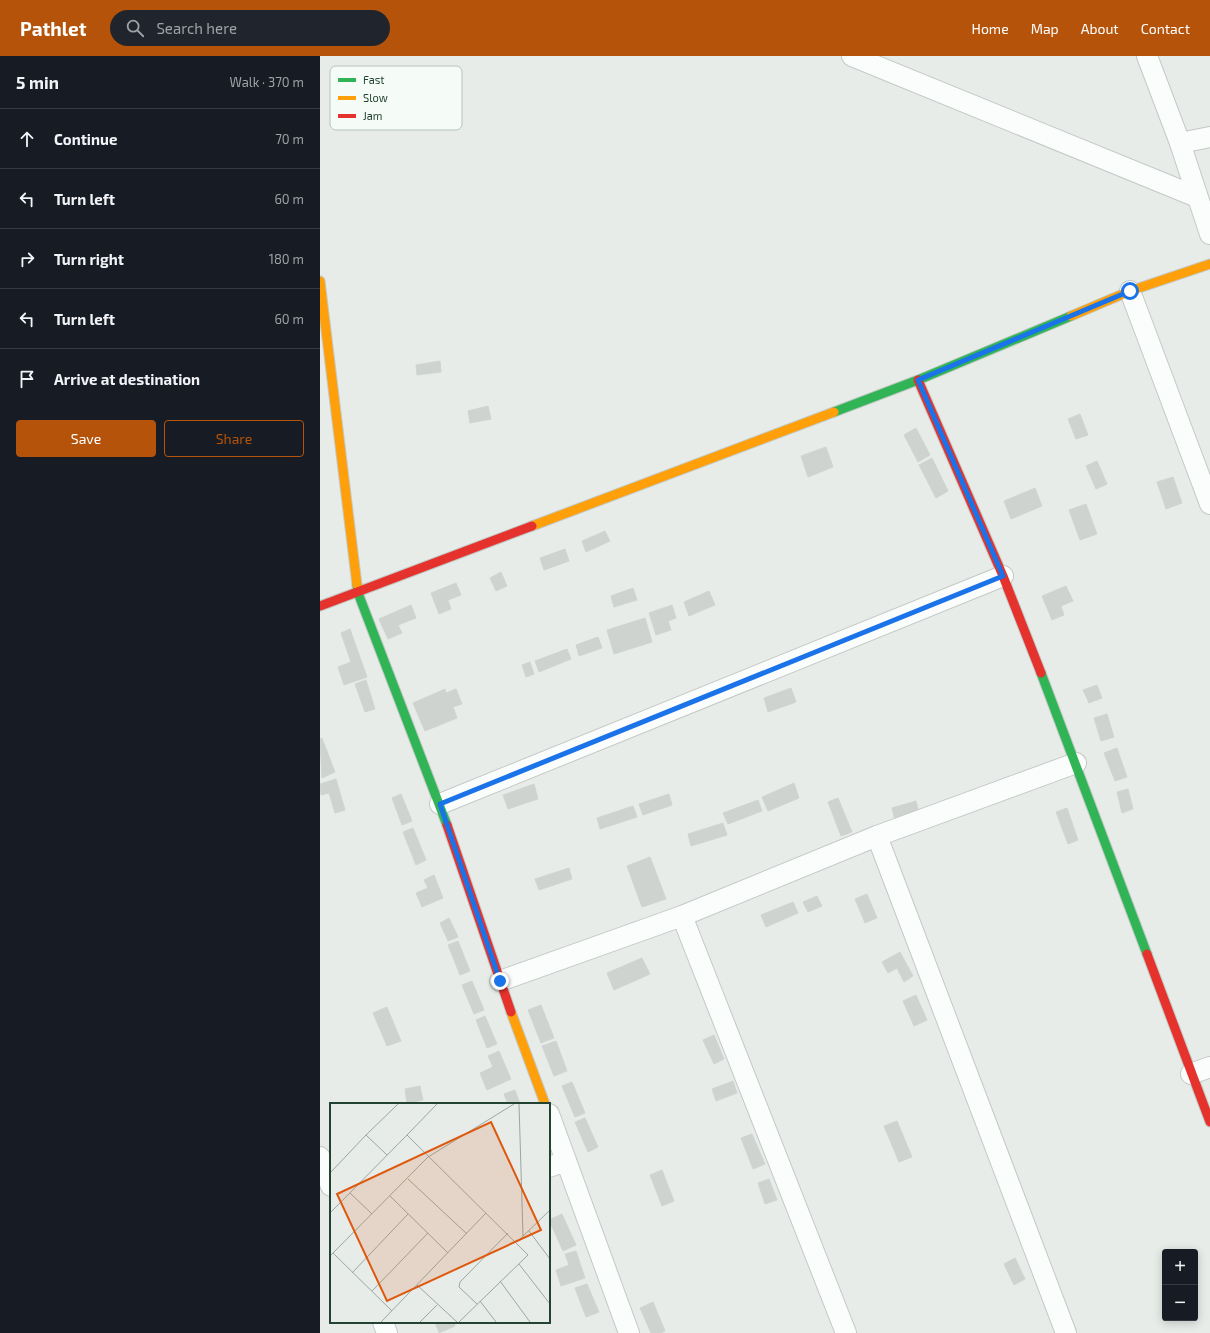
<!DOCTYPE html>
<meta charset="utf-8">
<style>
body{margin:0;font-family:"Exo 2",sans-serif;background:#20242c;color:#f1f3f6}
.controls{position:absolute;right:12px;bottom:12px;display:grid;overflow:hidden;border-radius:4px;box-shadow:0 2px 10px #0003}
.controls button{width:36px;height:36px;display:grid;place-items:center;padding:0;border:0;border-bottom:1px solid #363941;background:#171b24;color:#f1f3f6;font:20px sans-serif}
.stop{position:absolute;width:12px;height:12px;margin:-9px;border:3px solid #1a73e8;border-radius:50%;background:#fff}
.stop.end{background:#1a73e8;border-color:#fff;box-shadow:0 1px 4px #0008}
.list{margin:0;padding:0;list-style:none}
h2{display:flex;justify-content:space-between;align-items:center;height:52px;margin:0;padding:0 16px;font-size:17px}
h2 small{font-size:13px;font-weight:400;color:#9ea1a6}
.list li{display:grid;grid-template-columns:26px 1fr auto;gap:12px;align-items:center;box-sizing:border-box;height:60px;padding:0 16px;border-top:1px solid #363941}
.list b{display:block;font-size:15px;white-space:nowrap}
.list em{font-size:13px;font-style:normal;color:#9ea1a6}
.actions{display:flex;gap:8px;padding:12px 16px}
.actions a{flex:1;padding:9px 0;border:1px solid #b45309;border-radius:4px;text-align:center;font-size:14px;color:#b45309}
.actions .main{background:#b45309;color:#fff}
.icon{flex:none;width:22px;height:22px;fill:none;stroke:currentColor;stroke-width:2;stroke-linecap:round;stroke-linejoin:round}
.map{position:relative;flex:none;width:890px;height:1277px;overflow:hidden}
header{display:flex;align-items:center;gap:24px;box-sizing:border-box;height:56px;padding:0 20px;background:#b45309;color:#fff}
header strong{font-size:19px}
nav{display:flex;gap:22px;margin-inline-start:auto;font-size:14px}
.search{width:280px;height:36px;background:#20242c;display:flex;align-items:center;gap:10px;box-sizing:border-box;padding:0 14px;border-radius:22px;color:#9ea1a6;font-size:15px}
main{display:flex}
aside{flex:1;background:#171b24}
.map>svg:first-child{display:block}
.building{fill:#ced3d0;stroke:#cfd5d2}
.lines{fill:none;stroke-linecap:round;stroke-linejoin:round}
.street-casing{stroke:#c4c9c6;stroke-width:22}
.fast-casing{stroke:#c2cac6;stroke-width:11}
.slow-casing{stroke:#c2cac6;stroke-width:11}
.jam-casing{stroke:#c2cac6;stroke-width:11}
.street{stroke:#fbfcfc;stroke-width:20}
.fast{stroke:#30b455;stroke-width:9}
.slow{stroke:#ff9f0a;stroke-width:9}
.jam{stroke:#e5322d;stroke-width:9}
.route{stroke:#1a73e8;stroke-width:5}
.inset-road{fill:none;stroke:#98a8a0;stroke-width:1}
.view{fill:#de580e;fill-opacity:0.15;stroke:#de580e;stroke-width:2}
.inset-edge{fill:none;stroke:#224232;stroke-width:2}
.key{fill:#f5fbf7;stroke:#b6c4bc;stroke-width:1}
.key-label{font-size:11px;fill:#224232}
</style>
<header>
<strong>Pathlet</strong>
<div class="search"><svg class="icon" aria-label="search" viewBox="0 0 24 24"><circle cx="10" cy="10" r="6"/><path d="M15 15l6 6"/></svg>Search here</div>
<nav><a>Home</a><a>Map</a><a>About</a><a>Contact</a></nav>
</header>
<main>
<aside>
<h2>5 min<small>Walk · 370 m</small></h2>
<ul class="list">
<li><svg class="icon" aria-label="ahead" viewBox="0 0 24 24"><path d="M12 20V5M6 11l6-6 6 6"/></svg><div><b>Continue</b></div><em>70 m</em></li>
<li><svg class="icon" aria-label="left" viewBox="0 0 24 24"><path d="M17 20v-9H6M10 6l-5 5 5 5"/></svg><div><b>Turn left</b></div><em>60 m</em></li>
<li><svg class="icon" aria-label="right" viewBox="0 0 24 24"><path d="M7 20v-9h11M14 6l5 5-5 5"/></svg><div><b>Turn right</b></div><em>180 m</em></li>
<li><svg class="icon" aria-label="left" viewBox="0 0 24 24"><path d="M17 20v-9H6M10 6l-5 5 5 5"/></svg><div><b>Turn left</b></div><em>60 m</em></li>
<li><svg class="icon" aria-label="arrive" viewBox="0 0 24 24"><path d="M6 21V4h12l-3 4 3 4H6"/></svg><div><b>Arrive at destination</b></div></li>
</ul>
<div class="actions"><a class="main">Save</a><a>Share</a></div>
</aside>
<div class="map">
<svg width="890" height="1277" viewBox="0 0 890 1277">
<rect width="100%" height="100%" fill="#e7ece9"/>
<g class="building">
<polygon points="120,305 121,316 97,319 96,309"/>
<polygon points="168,350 171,363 150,367 148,355"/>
<polygon points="760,358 768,379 756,383 748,363"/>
<polygon points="596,372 610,399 598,406 584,379"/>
<polygon points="506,391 513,411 488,421 481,400"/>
<polygon points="612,402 628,435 616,442 599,409"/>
<polygon points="777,405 787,428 776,433 766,410"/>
<polygon points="853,421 862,447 846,453 837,426"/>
<polygon points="715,432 722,450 691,463 684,445"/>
<polygon points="766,448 777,478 760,484 749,454"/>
<polygon points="285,475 290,485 266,496 262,485"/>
<polygon points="245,493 249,505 224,514 220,502"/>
<polygon points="181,516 187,530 176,535 170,522"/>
<polygon points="136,527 141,539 128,544 131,553 119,558 111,537"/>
<polygon points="746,530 753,545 741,550 744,559 732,564 722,540"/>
<polygon points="313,532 317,544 294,551 291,540"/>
<polygon points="389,535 395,549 369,560 364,546"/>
<polygon points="91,549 96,562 78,569 82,577 68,583 59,563"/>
<polygon points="352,549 356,562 348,565 351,574 336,579 329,557"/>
<polygon points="325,562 332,586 294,598 287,574"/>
<polygon points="30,573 47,621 24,629 18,611 31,606 21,577"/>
<polygon points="278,581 282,592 259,600 256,589"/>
<polygon points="247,593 251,603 219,616 215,605"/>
<polygon points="210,606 214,618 206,621 202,609"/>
<polygon points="46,624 55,653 45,656 35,628"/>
<polygon points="777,629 782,642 769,647 763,634"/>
<polygon points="471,632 476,646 448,656 444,642"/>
<polygon points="125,633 126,637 136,633 142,648 133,651 137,662 105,675 93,647"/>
<polygon points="787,658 794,681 781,685 774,662"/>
<polygon points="2,682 15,716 2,722 0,683"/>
<polygon points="797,692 807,721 795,725 784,697"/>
<polygon points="16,723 25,754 15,757 9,737 1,739 0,728"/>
<polygon points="474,727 479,742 448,755 442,741"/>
<polygon points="214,728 218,743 188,753 183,739"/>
<polygon points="808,733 813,753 802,757 797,736"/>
<polygon points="81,738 92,765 82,769 72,742"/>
<polygon points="349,738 352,749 323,759 319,748"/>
<polygon points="518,742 532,776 521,780 508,746"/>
<polygon points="438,744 442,755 408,768 403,757"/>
<polygon points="596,745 599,758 575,765 572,752"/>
<polygon points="313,750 317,761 280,773 277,762"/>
<polygon points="747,752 758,784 748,788 736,756"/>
<polygon points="403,767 407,779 371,790 368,778"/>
<polygon points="93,772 106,804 96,809 83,776"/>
<polygon points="330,801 346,843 322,851 307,810"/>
<polygon points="249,812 252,823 219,834 215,823"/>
<polygon points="114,819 123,842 102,851 96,837 108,832 104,824"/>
<polygon points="547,838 557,862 545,867 535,843"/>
<polygon points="497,840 502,850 488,856 483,846"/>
<polygon points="473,846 478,857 446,871 441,859"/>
<polygon points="129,862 138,881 128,885 120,867"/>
<polygon points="138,885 150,915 140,919 128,889"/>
<polygon points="580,896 593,920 584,926 577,912 568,917 562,906"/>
<polygon points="322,902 330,918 294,934 287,917"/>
<polygon points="152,925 164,954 154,958 142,929"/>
<polygon points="596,939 607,964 594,970 583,945"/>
<polygon points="221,949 234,982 221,987 208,954"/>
<polygon points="67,951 81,985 67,990 53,957"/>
<polygon points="165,960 177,988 167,992 156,964"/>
<polygon points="394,979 404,1003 394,1008 383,984"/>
<polygon points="236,985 247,1015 234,1020 222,990"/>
<polygon points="179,995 191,1023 167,1034 160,1017 173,1011 168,1000"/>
<polygon points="413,1025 417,1037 396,1045 392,1033"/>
<polygon points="252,1026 265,1057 255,1061 242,1030"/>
<polygon points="100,1030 103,1044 87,1047 85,1033"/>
<polygon points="195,1034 200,1048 188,1048 184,1038"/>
<polygon points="265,1062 278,1091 268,1096 255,1066"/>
<polygon points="577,1065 592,1101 579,1106 564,1070"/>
<polygon points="432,1078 445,1108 433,1113 421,1082"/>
<polygon points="342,1114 354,1145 342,1150 330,1119"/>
<polygon points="449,1123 457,1144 445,1148 438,1127"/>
<polygon points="242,1158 256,1189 243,1195 229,1164"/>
<polygon points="256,1195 265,1222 241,1230 236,1214 249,1209 245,1198"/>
<polygon points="695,1202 705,1223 694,1229 684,1208"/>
<polygon points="267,1228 279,1256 266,1261 255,1232"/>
<polygon points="333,1246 345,1275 341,1277 331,1277 320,1252"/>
<polygon points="115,1266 134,1266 135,1270 119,1277"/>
</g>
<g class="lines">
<g class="street-casing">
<g id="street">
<polyline points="532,0 877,141"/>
<polyline points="827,0 860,87 890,178"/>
<polyline points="860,87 890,81"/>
<polyline points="810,235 890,448"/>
<polyline points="120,748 683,520"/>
<polyline points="557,780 746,1277"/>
<polyline points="362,860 526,1277"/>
<polyline points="180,925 362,860 557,780 756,707"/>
<polyline points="871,1018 890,1011"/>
<polyline points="229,1058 309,1277"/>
<polyline points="0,1101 11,1130"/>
<polyline points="229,1111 246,1105"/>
<polyline points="63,1266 67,1277"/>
</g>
</g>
<g class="fast-casing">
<g id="fast">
<polyline points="514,356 598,324 751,260"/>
<polyline points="37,529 38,537 127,769"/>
<polyline points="721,617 827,898"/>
</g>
</g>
<g class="slow-casing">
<g id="slow">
<polyline points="0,225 37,529"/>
<polyline points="751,260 810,235 890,208"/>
<polyline points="212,470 514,356"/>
<polyline points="191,956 225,1048"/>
</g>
</g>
<g class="jam-casing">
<g id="jam">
<polyline points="598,324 683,520 721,617"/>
<polyline points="0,550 212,470"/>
<polyline points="127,769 191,956"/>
<polyline points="827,898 890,1066"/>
</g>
</g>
<use href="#street" class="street"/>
<use href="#fast" class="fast"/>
<use href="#slow" class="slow"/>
<use href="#jam" class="jam"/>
</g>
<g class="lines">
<polyline class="route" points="180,925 120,748 683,520 598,324 810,235"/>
</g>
<g transform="translate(10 1047)">
<rect width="220" height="220" fill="#e7ece9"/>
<path class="inset-road" d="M189 1 193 133M77 32 107 1M57 52 36 32 68 1M0 70 36 32M78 76 137 131M20 90 42 111M60 93 118 150M0 110 77 32 198 152 129 219M199 128 220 156M187 139 220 107M3 150 62 208M0 153 98 54 184 1M189 161 220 201M22 170 78 111M170 178 200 219M87 182 127 219M42 188 98 130M150 198 166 219M147 201 129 184 130 179 178 130M51 219 156 110M90 219 107 202"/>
<path class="view" d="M161 19 211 127 57 198 7 91Z"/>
<rect width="220" height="220" class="inset-edge"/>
</g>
<rect x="10" y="10" width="132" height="64" rx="6" class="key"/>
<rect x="18" y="22" width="18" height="4" fill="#30b455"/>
<rect x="18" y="40" width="18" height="4" fill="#ff9f0a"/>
<rect x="18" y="58" width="18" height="4" fill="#e5322d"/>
<g class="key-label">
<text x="43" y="28">Fast</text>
<text x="43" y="46">Slow</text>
<text x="43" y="64">Jam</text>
</g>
</svg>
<div class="controls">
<button>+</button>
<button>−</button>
</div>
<div class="stop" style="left:810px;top:235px"></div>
<div class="stop end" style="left:180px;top:925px"></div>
</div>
</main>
